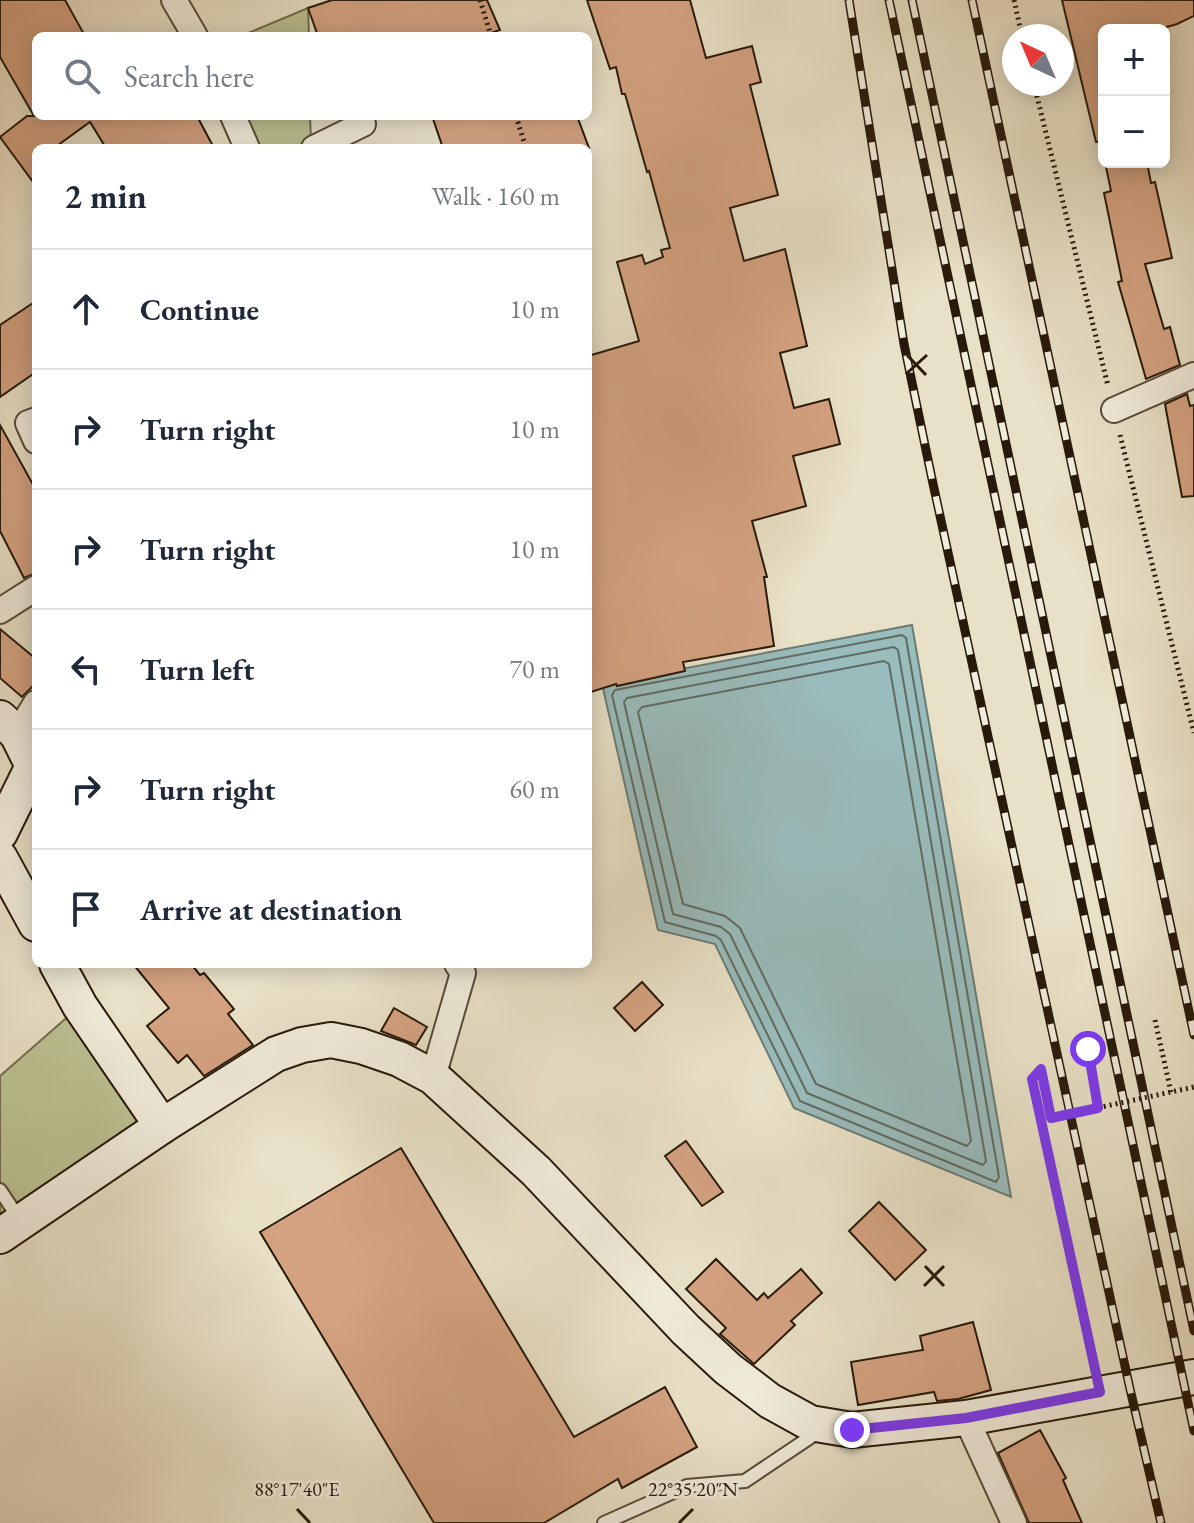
<!DOCTYPE html>
<meta charset="utf-8">
<style>
body{margin:0;font-family:"EB Garamond",serif;background:#f6f6f7;color:#1f2937}
.controls{position:absolute;right:24px;top:24px;display:grid;overflow:hidden;border-radius:12px;box-shadow:0 4px 20px #0003}
.controls button{width:72px;height:72px;display:grid;place-items:center;padding:0;border:0;border-bottom:2px solid #e0e1e3;background:#fff;color:#1f2937;font:40px sans-serif}
.compass{position:absolute;left:1002px;top:24px;width:72px;height:72px;border-radius:50%;background:#fff;box-shadow:0 4px 20px #0003;rotate:316deg}
.stop{position:absolute;width:24px;height:24px;margin:-18px;border:6px solid #7c3aed;border-radius:50%;background:#fff}
.stop.end{background:#7c3aed;border-color:#fff;box-shadow:0 2px 8px #0008}
.list{margin:0;padding:0;list-style:none}
h2{display:flex;justify-content:space-between;align-items:center;height:104px;margin:0;padding:0 32px;font-size:34px}
h2 small{font-size:26px;font-weight:400;color:#747a83}
.list li{display:grid;grid-template-columns:52px 1fr auto;gap:24px;align-items:center;box-sizing:border-box;height:120px;padding:0 32px;border-top:2px solid #e0e1e3}
.list b{display:block;font-size:30px;white-space:nowrap}
.list em{font-size:26px;font-style:normal;color:#747a83}
.icon{flex:none;width:44px;height:44px;fill:none;stroke:currentColor;stroke-width:2;stroke-linecap:round;stroke-linejoin:round}
.map{position:relative;flex:none;width:1194px;height:1523px;overflow:hidden}
.search{position:absolute;background:#fff;box-shadow:0 4px 20px #0003;left:32px;top:32px;width:560px;height:88px;display:flex;align-items:center;gap:20px;box-sizing:border-box;padding:0 28px;border-radius:12px;color:#747a83;font-size:30px}
.panel{position:absolute;background:#fff;box-shadow:0 4px 20px #0003;left:32px;top:144px;width:560px;height:824px;border-radius:12px}
.map>svg:first-child{display:block}
.green{fill:#bcc192;stroke:#726e4e;stroke-width:2}
.water{fill:#99bcbc;stroke:#6c7b75;stroke-width:2}
.lines{fill:none;stroke-linecap:round;stroke-linejoin:round}
.shore{stroke:#606b63;stroke-width:2}
.building{fill:#d4a281;stroke:#281a0a;stroke-width:2}
.lane-casing{stroke:#584c39;stroke-width:16}
.street-casing{stroke:#584c39;stroke-width:28}
.secondary-casing{stroke:#281a0a;stroke-width:38}
.path{stroke:#281a0a;stroke-width:5;stroke-dasharray:2 4;stroke-linecap:butt}
.lane{stroke:#f1ecdb;stroke-width:12}
.street{stroke:#f1ecdb;stroke-width:24}
.secondary{stroke:#f1ecdb;stroke-width:34}
.rail-casing{stroke:#281a0a;stroke-width:9}
.rail{stroke:#f1ecdb;stroke-width:6;stroke-dasharray:18;stroke-linecap:butt}
.path-bridge{stroke:#281a0a;stroke-width:5;stroke-dasharray:2 4;stroke-linecap:butt}
.route{stroke:#7c3aed;stroke-width:10}
.ticks{fill:none;stroke:#281a0a;stroke-width:3}
.ticks-label{font-size:20px;text-anchor:middle;fill:#281a0a;stroke:#f1ecdb;stroke-width:6;stroke-linejoin:round;paint-order:stroke}
</style>
<div class="map">
<svg width="1194" height="1523" viewBox="0 0 1194 1523">
<rect width="100%" height="100%" fill="#e9e1c7"/>
<filter id="stains"><feTurbulence type="fractalNoise" baseFrequency=".0025" numOctaves="4"/><feColorMatrix values="0 0 0 0 .2 0 0 0 0 .09 0 0 0 0 .02 0 0 0 .5 -.17"/></filter>
<radialGradient id="worn" r=".72"><stop offset=".6" stop-color="#630" stop-opacity="0"/><stop offset="1" stop-color="#630" stop-opacity=".3"/></radialGradient>
<g class="green">
<polygon points="308,8 309,36 241,36"/>
<polygon points="234,116 310,116 311,140 297,148 249,148"/>
<polygon points="80,1006 150,1123 0,1227 0,1076"/>
</g>
<polygon class="water" points="912,625 1011,1197 794,1108 715,944 658,930 602,684"/>
<g class="lines">
<g class="shore">
<polygon points="902,635 906,638 999,1177 996,1182 800,1101 721,940 716,936 665,922 612,695 615,690"/>
<polygon points="894,647 898,650 986,1161 983,1165 807,1093 730,934 721,927 673,914 624,702 627,698"/>
<polygon points="884,661 889,664 971,1141 967,1146 816,1084 740,928 725,916 683,904 638,712 642,707"/>
</g>
</g>
<g class="building">
<polygon points="0,0 65,0 85,36 36,36 36,116 197,116 214,148 106,148 90,122 54,148 36,148 36,186 0,137 27,116 34,116 0,57"/>
<polygon points="332,0 487,0 500,30 482,36 318,36 308,8"/>
<polygon points="587,0 690,0 706,58 752,46 761,82 750,85 778,195 730,208 744,261 785,249 807,346 780,353 794,408 829,399 840,444 793,456 806,506 752,521 767,577 764,577 774,646 683,662 685,671 617,686 616,684 588,693 588,356 639,341 617,262 642,255 645,264 663,257 661,250 670,248 649,171 647,172 625,94 622,94 616,67 610,69"/>
<polygon points="1062,0 1194,0 1194,16 1177,24 1157,30 1104,30 1104,141 1096,142"/>
<polygon points="432,116 577,116 589,148 443,148"/>
<polygon points="1105,162 1147,162 1151,183 1155,182 1172,258 1145,264 1164,329 1170,327 1180,365 1146,379 1118,282 1122,281 1104,193 1111,191"/>
<polygon points="36,301 36,372 0,397 0,325"/>
<polygon points="1187,394 1190,406 1194,405 1194,496 1182,497 1165,404"/>
<polygon points="0,425 36,490 36,573 24,578 0,531"/>
<polygon points="0,629 36,659 36,683 22,697 0,678"/>
<polygon points="133,964 191,964 200,975 204,973 234,1009 228,1014 253,1045 204,1076 187,1055 178,1063 147,1026 169,1008"/>
<polygon points="642,982 663,1005 635,1031 614,1008"/>
<polygon points="394,1008 427,1027 416,1045 381,1031"/>
<polygon points="686,1141 723,1192 702,1206 665,1156"/>
<polygon points="401,1148 574,1437 665,1387 697,1447 622,1488 618,1479 544,1523 434,1523 260,1232"/>
<polygon points="879,1202 926,1250 895,1280 849,1231"/>
<polygon points="716,1259 757,1300 764,1293 768,1298 801,1269 822,1293 791,1321 795,1325 754,1364 720,1334 726,1328 686,1289"/>
<polygon points="973,1322 991,1390 958,1399 937,1401 934,1392 858,1405 851,1362 923,1350 920,1336"/>
<polygon points="1040,1430 1066,1478 1063,1480 1082,1523 1029,1523 998,1453"/>
</g>
<g class="lines">
<g class="lane-casing">
<g id="lane">
<polyline points="0,1190 19,1219"/>
<polyline points="604,1523 687,1486 745,1481 818,1432"/>
</g>
</g>
<g class="street-casing">
<g id="street">
<polyline points="174,0 195,36"/>
<polyline points="233,116 247,148"/>
<polyline points="314,148 363,124"/>
<polyline points="1114,410 1194,375"/>
<polyline points="36,420 28,423 36,441"/>
<polyline points="0,611 36,588"/>
<polyline points="17,734 36,703"/>
<polyline points="433,1077 463,973 457,964"/>
<polyline points="966,1418 1014,1523"/>
</g>
</g>
<g class="secondary-casing">
<g id="secondary">
<polyline points="0,718 17,734 33,766 0,833"/>
<polyline points="0,858 36,924"/>
<polyline points="57,964 80,1006 162,1126"/>
<polyline points="0,1236 162,1126 276,1054 302,1045 331,1040 361,1046 399,1059 433,1077 536,1171 686,1330 728,1369 770,1401 810,1423 852,1430 966,1418 1194,1377"/>
</g>
</g>
<g class="path">
<polyline points="480,0 491,36"/>
<polyline points="1014,0 1022,36"/>
<polyline points="1034,84 1108,386"/>
<polyline points="516,116 526,148"/>
<polyline points="1120,435 1194,733"/>
<polyline points="1155,1020 1171,1092"/>
<polyline points="1088,1049 1098,1108"/>
<polyline points="1041,1069 1032,1079 1094,1366"/>
<polyline points="1041,1069 1051,1118"/>
</g>
<use href="#lane" class="lane"/>
<use href="#street" class="street"/>
<use href="#secondary" class="secondary"/>
<g class="rail-casing">
<g id="rail">
<polyline points="849,0 904,344 932,479 1130,1389 1161,1523"/>
<polyline points="889,0 1194,1431"/>
<polyline points="912,0 1194,1331"/>
<polyline points="972,0 1194,1035"/>
</g>
</g>
<use href="#rail" class="rail"/>
<polyline class="path-bridge" points="1051,1118 1194,1087"/>
</g>
<g class="lines">
<polyline class="route" points="852,1430 966,1418 1100,1392 1032,1079 1041,1069 1051,1118 1098,1108 1088,1049"/>
</g>
<path class="ticks" d="M907 355 926 375M906 374 927 355M925 1266 944 1286M924 1286 944 1266M297 1509 310 1523M679 1523 693 1509"/>
<g class="ticks-label">
<text x="297" y="1496">88°17'40"E</text>
<text x="693" y="1496">22°35'20"N</text>
</g>
<rect width="100%" height="100%" filter="url(#stains)"/>
<rect width="100%" height="100%" fill="url(#worn)"/>
</svg>
<div class="controls">
<button>+</button>
<button>−</button>
</div>
<svg class="compass" viewBox="-18 -18 36 36"><path d="M0-13l5 13h-10z" fill="#e53935"/><path d="M0 13l5-13h-10z" fill="#747a83"/></svg>
<div class="stop" style="left:1088px;top:1049px"></div>
<div class="stop end" style="left:852px;top:1430px"></div>
<div class="search"><svg class="icon" aria-label="search" viewBox="0 0 24 24"><circle cx="10" cy="10" r="6"/><path d="M15 15l6 6"/></svg>Search here</div>
<section class="panel">
<h2>2 min<small>Walk · 160 m</small></h2>
<ul class="list">
<li><svg class="icon" aria-label="ahead" viewBox="0 0 24 24"><path d="M12 20V5M6 11l6-6 6 6"/></svg><div><b>Continue</b></div><em>10 m</em></li>
<li><svg class="icon" aria-label="right" viewBox="0 0 24 24"><path d="M7 20v-9h11M14 6l5 5-5 5"/></svg><div><b>Turn right</b></div><em>10 m</em></li>
<li><svg class="icon" aria-label="right" viewBox="0 0 24 24"><path d="M7 20v-9h11M14 6l5 5-5 5"/></svg><div><b>Turn right</b></div><em>10 m</em></li>
<li><svg class="icon" aria-label="left" viewBox="0 0 24 24"><path d="M17 20v-9H6M10 6l-5 5 5 5"/></svg><div><b>Turn left</b></div><em>70 m</em></li>
<li><svg class="icon" aria-label="right" viewBox="0 0 24 24"><path d="M7 20v-9h11M14 6l5 5-5 5"/></svg><div><b>Turn right</b></div><em>60 m</em></li>
<li><svg class="icon" aria-label="arrive" viewBox="0 0 24 24"><path d="M6 21V4h12l-3 4 3 4H6"/></svg><div><b>Arrive at destination</b></div></li>
</ul>
</section>
</div>
